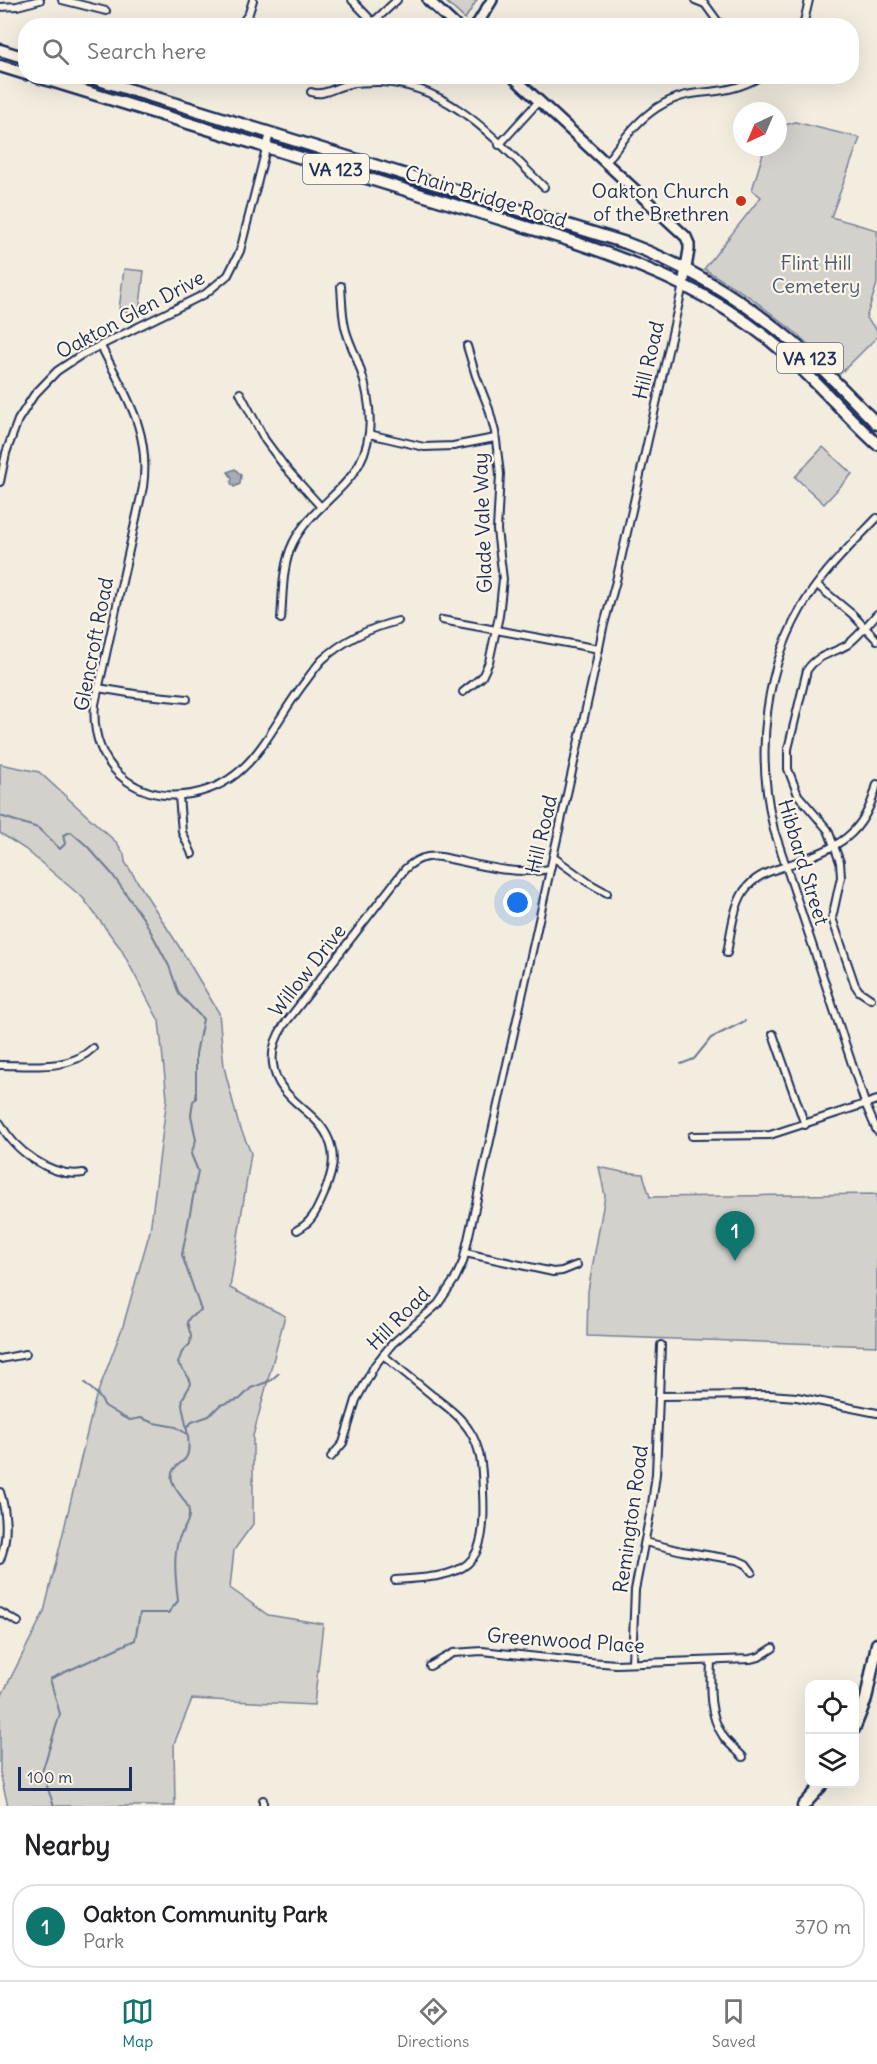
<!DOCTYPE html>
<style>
body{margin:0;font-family:Delius,sans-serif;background:#f6f6f6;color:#202124}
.controls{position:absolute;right:18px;bottom:18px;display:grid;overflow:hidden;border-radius:12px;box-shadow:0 6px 24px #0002}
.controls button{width:54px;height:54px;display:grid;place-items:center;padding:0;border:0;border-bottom:2px solid #e0e0e0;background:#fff;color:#202124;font:30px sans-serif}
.compass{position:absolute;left:733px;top:102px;width:54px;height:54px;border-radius:50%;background:#fff;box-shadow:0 6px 24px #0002;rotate:224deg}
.scale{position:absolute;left:18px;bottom:15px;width:114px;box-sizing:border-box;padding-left:6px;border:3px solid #1b2f5e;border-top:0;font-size:16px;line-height:21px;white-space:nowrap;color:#1b2f5e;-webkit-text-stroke:4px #fcf5e5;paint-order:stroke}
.you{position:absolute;left:518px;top:903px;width:21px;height:21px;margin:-15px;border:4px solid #fff;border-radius:50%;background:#1a73e8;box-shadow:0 0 0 9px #1a73e833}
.badge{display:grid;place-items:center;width:39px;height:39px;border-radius:50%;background:#0f766e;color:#fff;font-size:20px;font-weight:700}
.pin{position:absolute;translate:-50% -50px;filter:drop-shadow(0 2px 3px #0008)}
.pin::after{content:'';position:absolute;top:32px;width:21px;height:18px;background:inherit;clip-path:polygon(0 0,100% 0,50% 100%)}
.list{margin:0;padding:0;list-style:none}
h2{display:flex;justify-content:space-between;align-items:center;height:78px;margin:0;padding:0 24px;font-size:26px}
h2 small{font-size:20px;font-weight:400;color:#757577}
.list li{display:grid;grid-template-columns:39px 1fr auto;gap:18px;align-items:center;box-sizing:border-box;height:84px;margin:0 12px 12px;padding:0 12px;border:2px solid #e0e0e0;border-radius:24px}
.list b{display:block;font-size:22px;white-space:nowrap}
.list p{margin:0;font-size:20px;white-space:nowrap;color:#757577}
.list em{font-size:20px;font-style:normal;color:#757577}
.icon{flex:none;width:33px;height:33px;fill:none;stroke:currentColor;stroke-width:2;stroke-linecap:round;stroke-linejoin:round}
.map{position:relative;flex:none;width:877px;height:1806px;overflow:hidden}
.search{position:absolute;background:#fff;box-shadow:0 6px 24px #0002;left:18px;right:18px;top:18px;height:66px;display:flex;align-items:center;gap:15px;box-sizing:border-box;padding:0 21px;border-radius:24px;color:#757577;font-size:22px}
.sheet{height:174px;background:#fff}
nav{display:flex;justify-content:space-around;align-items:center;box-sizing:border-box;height:84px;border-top:2px solid #e0e0e0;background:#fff;font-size:16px;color:#757577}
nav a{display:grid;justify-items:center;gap:3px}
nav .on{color:#0f766e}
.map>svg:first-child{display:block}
.green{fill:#d3d1cc;stroke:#778095;stroke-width:1.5}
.water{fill:#a9acb3;stroke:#707a91;stroke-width:1.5}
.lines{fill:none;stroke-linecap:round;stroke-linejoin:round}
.stream{stroke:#707a91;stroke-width:2}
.street-casing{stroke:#1b2f5e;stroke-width:10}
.secondary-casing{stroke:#1b2f5e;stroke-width:14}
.primary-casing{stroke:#1b2f5e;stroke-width:15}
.street{stroke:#fcf5e5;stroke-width:6}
.secondary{stroke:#fcf5e5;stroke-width:9}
.primary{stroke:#fcf5e5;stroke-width:10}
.poi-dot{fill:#c8321e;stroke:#fcf5e5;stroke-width:2}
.labels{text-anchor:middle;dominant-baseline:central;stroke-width:4.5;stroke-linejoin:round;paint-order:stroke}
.shield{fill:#fcf5e5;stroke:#5e6a86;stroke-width:1.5}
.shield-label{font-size:18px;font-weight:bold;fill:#1b2f5e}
.poi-label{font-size:20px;fill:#1b2f5e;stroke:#fcf5e5;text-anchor:end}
.street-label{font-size:20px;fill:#1b2f5e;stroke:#fcf5e5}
.park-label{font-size:20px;fill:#49587a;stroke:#fcf5e5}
</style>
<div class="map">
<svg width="877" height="1806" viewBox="0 0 877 1806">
<rect width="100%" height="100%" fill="#f3ede0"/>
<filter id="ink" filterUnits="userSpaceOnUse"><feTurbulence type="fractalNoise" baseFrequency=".0167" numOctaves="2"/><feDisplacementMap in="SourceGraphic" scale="12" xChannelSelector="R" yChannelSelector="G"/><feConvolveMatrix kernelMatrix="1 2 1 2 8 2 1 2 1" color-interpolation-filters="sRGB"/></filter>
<g filter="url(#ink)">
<g class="green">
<polygon points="444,0 477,0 465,19"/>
<polygon points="795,122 860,138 831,217 877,230 877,284 866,318 877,330 877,337 840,374 796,333 750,297 704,269 761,197 752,190 765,147 778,147 778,127"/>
<polygon points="124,269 144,271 139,314 119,310"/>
<polygon points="823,447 852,474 824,504 795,477"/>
<polygon points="0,764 39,772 117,843 124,854 125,862 185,956 219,1013 224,1067 238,1122 251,1153 230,1288 285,1316 253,1436 253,1524 234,1550 230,1588 268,1615 323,1624 314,1705 192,1699 174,1744 175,1806 8,1806 0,1773 0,1699 44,1612 95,1400 123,1326 150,1231 167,1098 159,1021 121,949 83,898 25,849 0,833"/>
<polygon points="599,1167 622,1172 643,1174 650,1197 877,1194 877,1346 587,1336 588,1291 605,1196"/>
</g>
<polygon class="water" points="235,469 241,475 240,484 234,487 231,483 232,478 228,472"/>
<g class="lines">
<g class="stream">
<path d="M0 816 38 828 60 849 65 844 63 835 71 832 87 846 112 874 145 921 169 966 179 994 203 1019 196 1054V1099L193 1101 191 1115 196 1140 191 1154 198 1171 182 1255 201 1310 190 1317 187 1322 191 1336 190 1344 182 1352 178 1363C182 1371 190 1375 191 1384L183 1398 182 1405C184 1417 192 1445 187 1456 184 1463 174 1465 172 1473 168 1489 191 1500 189 1515 189 1523 181 1532 178 1541 173 1559 176 1582 178 1601L168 1613H140L135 1640 50 1679 60 1714 42 1772 54 1806"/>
<polyline points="681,1064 694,1059 711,1038 745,1021"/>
<polyline points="85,1383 98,1395 105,1406 123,1417 130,1420 141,1418 154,1423 176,1427 187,1434"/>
<polyline points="186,1428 192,1422 209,1416 220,1405 240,1399 251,1388 270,1381 279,1373"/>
</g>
<g class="street-casing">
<g id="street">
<polyline points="62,0 106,11"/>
<polyline points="352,0 373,22"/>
<polyline points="695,0 705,4 721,26"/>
<polyline points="0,7 17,6 40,0"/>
<polyline points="240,26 249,13 253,0"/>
<polyline points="369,26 397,0"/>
<polyline points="803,26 809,0"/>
<path d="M311 92C324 97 336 86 350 84 359 82 368 82 378 82 449 83 497 141 544 187"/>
<polyline points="499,145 539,101"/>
<path d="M606 163C630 129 655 97 699 93 722 91 740 89 761 76"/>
<path d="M101 346C125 395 151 430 143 487L95 704C92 734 102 763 127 781 143 792 163 797 183 795 252 788 267 731 305 682 310 675 316 667 322 660 344 640 369 628 398 621"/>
<polyline points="240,393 265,440 285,467 321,507"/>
<polyline points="369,434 424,447 453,446 495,438"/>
<polyline points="0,482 6,453 18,420 34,395 57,371 81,355 205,294 228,275 240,251 270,133"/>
<path d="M877 518C853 543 827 568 808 597 764 665 755 752 774 830L865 1103 877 1131"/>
<polyline points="817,585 852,614 877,640"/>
<path d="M281 619C283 594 282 565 293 543 315 499 362 488 369 433 372 406 365 381 356 357 352 347 347 337 345 327 342 314 342 300 341 286"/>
<polyline points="442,620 599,649"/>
<polyline points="98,688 135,694 187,699"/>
<polyline points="463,692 482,677 489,662 499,616 503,579 497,530 500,474 495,432 489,409 476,376 467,346"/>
<polyline points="179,796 182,832 192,854"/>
<polyline points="553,857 589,883 607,893"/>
<path d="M727 953C731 933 733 908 744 891 754 877 767 872 783 867 833 848 863 841 877 784"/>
<path d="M871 999 859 991 855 985 832 918 841 877 840 862 828 830 798 795 788 769V749L807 670C818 654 832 654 847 645 858 637 868 624 877 614"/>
<polyline points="773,1034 805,1125"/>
<path d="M0 1065C31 1065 69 1071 93 1048"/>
<path d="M0 1123C14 1150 51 1178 83 1173"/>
<polyline points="692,1136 770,1135 877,1100"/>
<path d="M297 1230C313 1222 317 1209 324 1194 331 1176 337 1159 329 1140 317 1109 277 1101 273 1064 271 1050 276 1037 284 1025L405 869C416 859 426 855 441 857 477 864 513 876 550 869"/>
<polyline points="465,1253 553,1272 562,1271 577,1265"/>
<path d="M383 1355C399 1368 416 1382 433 1396 446 1406 460 1416 469 1430 482 1449 482 1470 483 1492 487 1570 467 1576 395 1580"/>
<polyline points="0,1359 26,1354"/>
<polyline points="659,1396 769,1395 797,1397 877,1413"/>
<polyline points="331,1457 343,1443 356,1400 375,1365 392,1344 438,1304 455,1279 463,1262 595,668 603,628 616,581 683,285"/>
<path d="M0 1492C7 1514 8 1538 0 1560"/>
<polyline points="645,1542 682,1551 737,1560 746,1564 752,1572"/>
<polyline points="0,1612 18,1622"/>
<path d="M711 1661C710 1686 708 1714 723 1736 728 1744 737 1750 743 1757"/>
<polyline points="632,1662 635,1590 652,1504 656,1474 661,1345"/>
<polyline points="430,1666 453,1653 482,1651 576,1661 616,1664 750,1659 759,1657 773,1648"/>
<polyline points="263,1800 263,1806"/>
</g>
</g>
<g class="secondary-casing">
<g id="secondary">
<polyline points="428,0 456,26"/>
<polyline points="476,26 492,0"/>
<polyline points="512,76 686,237 689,244 689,250 683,285"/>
</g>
</g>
<g class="primary-casing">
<g id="primary">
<polyline points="0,50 26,58"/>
<polyline points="0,66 26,74"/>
<path d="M35 76 565 239C644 265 715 293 779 348 814 378 843 413 877 444"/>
<path d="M86 76 626 243C685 265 739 297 788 338 820 364 848 395 877 424"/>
<polyline points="854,1729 866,1699 877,1644"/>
<polyline points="803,1806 823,1784"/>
</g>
</g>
<use href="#street" class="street"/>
<use href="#secondary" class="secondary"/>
<use href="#primary" class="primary"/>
</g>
</g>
<circle class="poi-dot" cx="741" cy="201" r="6"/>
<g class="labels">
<g class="shield">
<rect x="303" y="154" width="66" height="30" rx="4.5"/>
<rect x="777" y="343" width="66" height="30" rx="4.5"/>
</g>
<g class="shield-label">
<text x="336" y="169">VA 123</text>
<text x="810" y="358">VA 123</text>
</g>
<g class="poi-label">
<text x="729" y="190">Oakton Church<tspan x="729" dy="23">of the Brethren</tspan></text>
</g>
<g class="street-label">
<text transform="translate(486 196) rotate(17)">Chain Bridge Road</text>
<text transform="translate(130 314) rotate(-28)">Oakton Glen Drive</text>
<text transform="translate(648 360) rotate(-77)">Hill Road</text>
<text transform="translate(482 523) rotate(-92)">Glade Vale Way</text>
<text transform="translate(93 644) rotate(-79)">Glencroft Road</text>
<text transform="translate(541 834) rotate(-77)">Hill Road</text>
<text transform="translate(804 862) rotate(73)">Hibbard Street</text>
<text transform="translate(307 970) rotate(-52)">Willow Drive</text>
<text transform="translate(398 1318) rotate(-45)">Hill Road</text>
<text transform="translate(630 1519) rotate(-82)">Remington Road</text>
<text transform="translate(566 1640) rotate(4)">Greenwood Place</text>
</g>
<g class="park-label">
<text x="816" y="262">Flint Hill<tspan x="816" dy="23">Cemetery</tspan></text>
</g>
</g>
</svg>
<div class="controls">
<button><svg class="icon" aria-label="locate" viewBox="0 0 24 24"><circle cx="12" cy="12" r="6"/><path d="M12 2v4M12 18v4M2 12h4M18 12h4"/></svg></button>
<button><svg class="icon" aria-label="layers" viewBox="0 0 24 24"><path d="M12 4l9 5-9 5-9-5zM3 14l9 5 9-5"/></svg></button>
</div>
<svg class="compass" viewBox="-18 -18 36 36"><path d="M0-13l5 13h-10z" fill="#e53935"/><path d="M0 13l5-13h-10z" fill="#757577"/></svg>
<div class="scale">100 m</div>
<div class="you"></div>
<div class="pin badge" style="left:735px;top:1261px">1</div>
<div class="search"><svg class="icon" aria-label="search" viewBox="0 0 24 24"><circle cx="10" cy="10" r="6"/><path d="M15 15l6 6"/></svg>Search here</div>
</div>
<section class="sheet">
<h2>Nearby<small></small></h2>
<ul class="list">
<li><span class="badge">1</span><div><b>Oakton Community Park</b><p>Park</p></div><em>370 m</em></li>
</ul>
</section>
<nav>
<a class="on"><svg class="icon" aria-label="map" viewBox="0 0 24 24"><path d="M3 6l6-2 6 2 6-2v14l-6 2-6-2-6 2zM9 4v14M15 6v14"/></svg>Map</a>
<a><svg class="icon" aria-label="directions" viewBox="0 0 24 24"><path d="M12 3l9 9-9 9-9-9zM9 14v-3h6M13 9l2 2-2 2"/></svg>Directions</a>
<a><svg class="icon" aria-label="saved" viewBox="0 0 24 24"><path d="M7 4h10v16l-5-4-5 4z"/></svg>Saved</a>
</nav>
